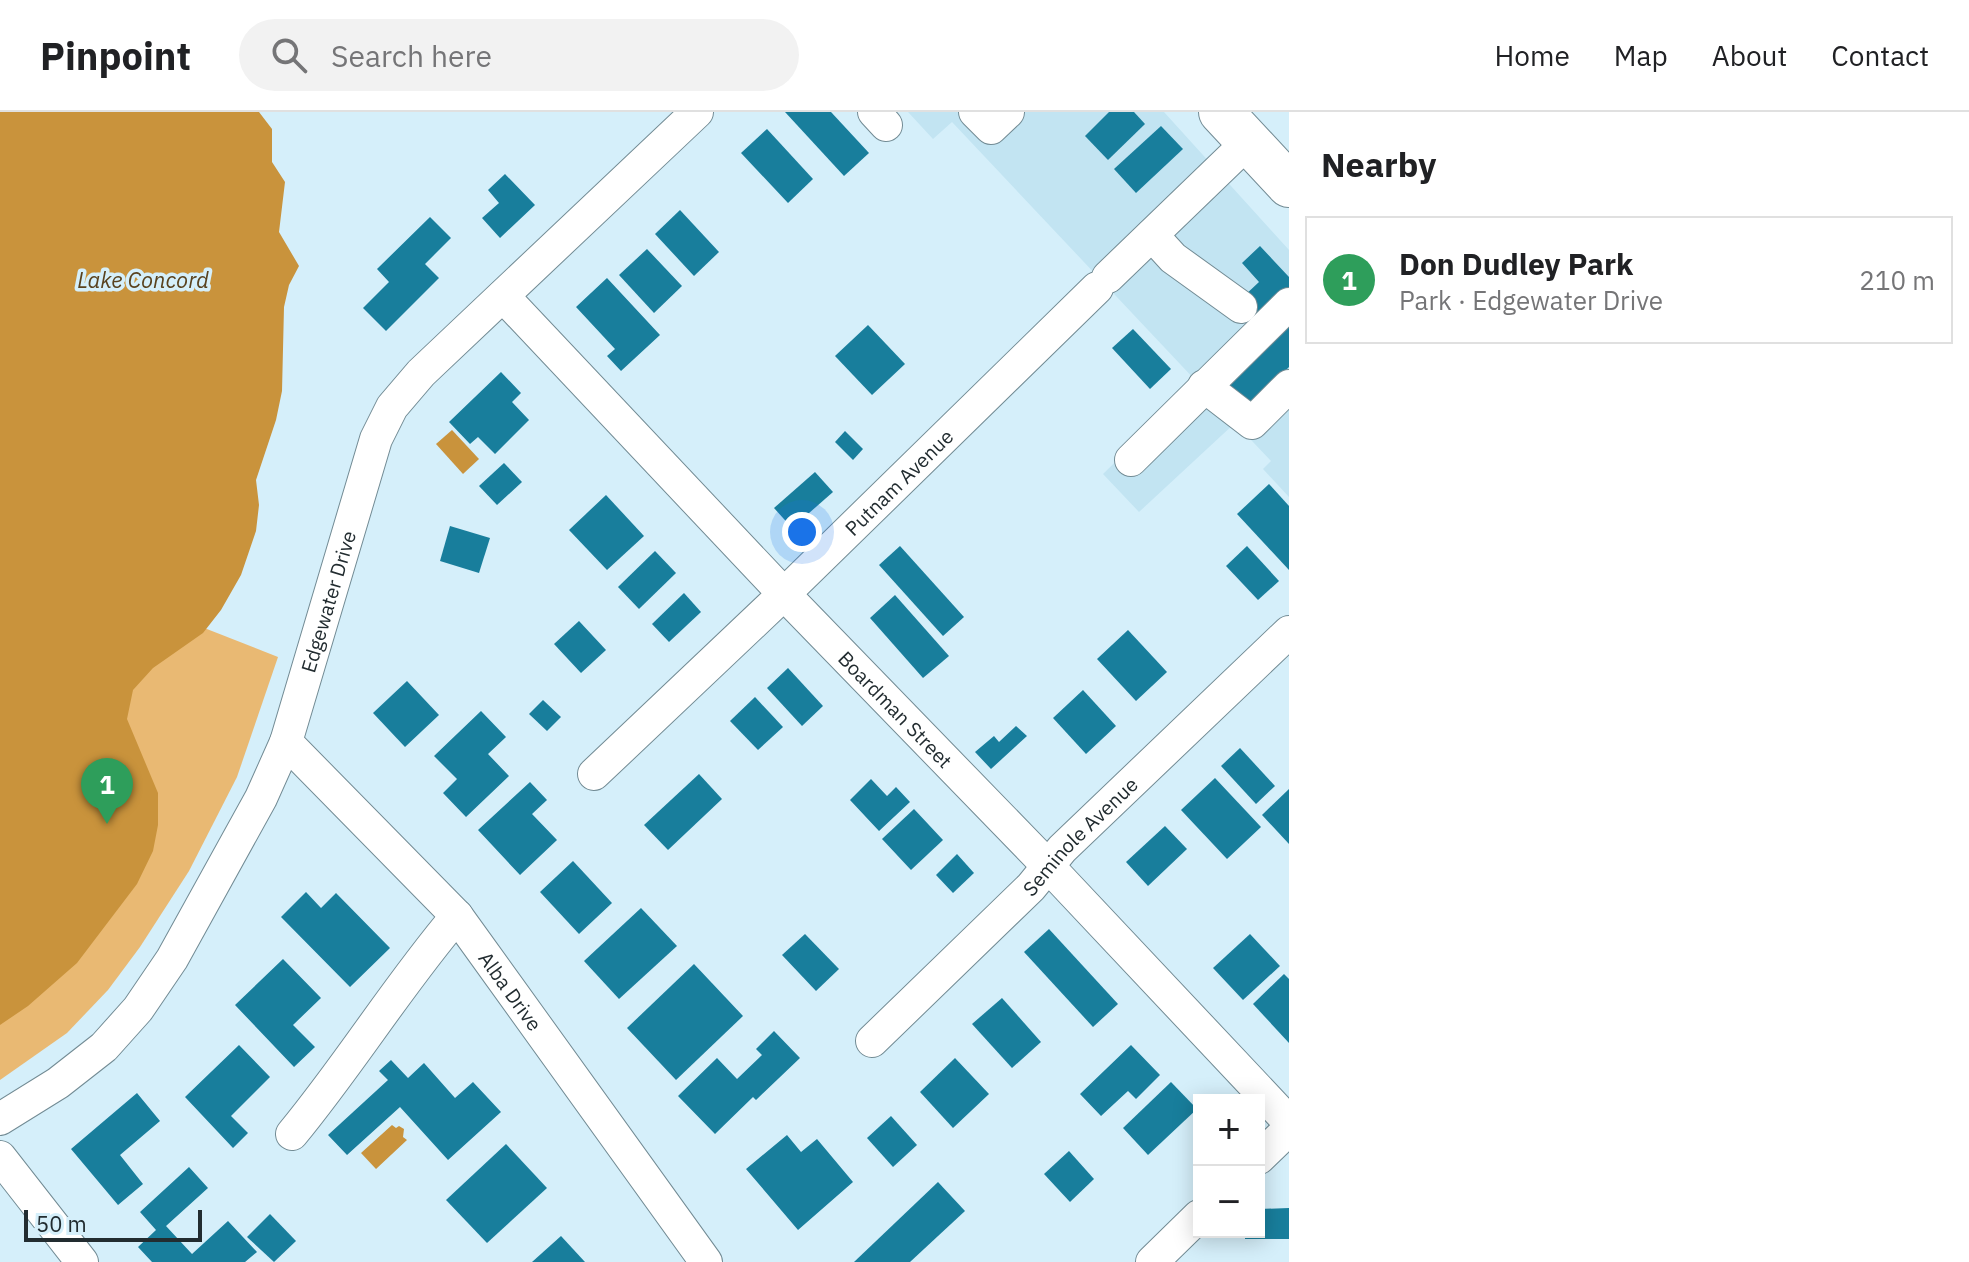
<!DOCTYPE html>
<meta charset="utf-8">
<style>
body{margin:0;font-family:"IBM Plex Sans",sans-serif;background:#f2f2f2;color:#202124}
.controls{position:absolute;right:24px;bottom:24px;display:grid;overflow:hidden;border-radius:0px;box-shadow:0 4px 20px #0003}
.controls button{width:72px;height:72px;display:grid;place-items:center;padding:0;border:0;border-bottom:2px solid #e0e0e0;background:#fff;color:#202124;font:40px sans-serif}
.scale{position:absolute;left:24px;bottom:20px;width:178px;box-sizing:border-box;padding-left:8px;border:4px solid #222c30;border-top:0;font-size:22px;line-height:28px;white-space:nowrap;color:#222c30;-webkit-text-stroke:6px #d5effa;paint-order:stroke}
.you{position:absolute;left:802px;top:420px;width:28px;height:28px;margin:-20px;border:6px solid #fff;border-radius:50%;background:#1a73e8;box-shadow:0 0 0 12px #1a73e833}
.badge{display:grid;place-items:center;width:52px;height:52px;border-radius:50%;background:#9d6f20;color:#fff;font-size:26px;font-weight:700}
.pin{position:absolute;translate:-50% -66px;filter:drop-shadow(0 2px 4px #0008)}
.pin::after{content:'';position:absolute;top:42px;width:28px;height:24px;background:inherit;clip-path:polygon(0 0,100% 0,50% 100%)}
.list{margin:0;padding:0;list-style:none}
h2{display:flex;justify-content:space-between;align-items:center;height:104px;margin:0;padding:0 32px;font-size:34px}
h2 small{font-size:26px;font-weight:400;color:#757577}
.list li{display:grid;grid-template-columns:52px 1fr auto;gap:24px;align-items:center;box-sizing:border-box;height:128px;margin:0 16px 16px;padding:0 16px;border:2px solid #e0e0e0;border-radius:0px}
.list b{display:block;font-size:30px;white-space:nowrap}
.list p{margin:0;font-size:26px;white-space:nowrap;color:#757577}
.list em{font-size:26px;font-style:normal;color:#757577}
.icon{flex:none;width:44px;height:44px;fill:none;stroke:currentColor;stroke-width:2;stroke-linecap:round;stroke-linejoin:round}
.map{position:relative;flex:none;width:1289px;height:1150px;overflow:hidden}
header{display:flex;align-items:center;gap:48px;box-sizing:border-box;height:112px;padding:0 40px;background:#fff;border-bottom:2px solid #e0e0e0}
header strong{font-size:38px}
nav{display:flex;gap:44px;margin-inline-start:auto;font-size:28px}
.search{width:560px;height:72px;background:#f2f2f2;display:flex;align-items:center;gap:20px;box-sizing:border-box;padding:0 28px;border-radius:44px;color:#757577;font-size:30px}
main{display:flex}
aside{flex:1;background:#fff}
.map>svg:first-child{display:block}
.built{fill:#c2e4f2}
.green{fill:#e9b973}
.water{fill:#c9933c}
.building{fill:#187e9c}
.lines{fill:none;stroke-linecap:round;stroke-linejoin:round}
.minor-casing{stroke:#728b94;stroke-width:34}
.highway-casing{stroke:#728b94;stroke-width:46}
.minor{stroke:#fff;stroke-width:32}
.highway{stroke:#fff;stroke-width:44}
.labels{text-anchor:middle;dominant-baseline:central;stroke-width:7;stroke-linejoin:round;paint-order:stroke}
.street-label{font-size:20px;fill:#222c30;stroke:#d5effa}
.water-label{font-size:22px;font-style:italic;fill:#59421e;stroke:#d5effa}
</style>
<header>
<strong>Pinpoint</strong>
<div class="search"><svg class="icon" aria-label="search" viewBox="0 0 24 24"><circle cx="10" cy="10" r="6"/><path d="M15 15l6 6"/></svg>Search here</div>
<nav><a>Home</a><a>Map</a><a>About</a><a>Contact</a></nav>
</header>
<main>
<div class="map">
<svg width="1289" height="1150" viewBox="0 0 1289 1150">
<rect width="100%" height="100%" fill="#d5effa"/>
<polygon class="built" points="908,0 1164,0 1289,138 1289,385 1263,357 1271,349 1235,311 1139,400 1103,362 1197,270 952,10 933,27"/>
<polygon class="green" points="166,501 278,545 237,665 189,759 140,835 108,878 67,921 0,968 0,656"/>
<g class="water">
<polygon points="0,0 259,0 272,17 272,50 285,70 279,120 299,154 289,173 284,195 282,279 276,308 256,368 259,393 256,419 241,463 221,498 203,521 153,556 133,578 127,607 158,681 158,713 153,739 137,772 77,851 28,894 0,913"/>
<polygon points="452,318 479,347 463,362 436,332"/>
<polygon points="392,1013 396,1016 399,1014 404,1017 403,1025 407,1028 376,1057 361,1041"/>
</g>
<g class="building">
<polygon points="785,0 831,0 869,41 844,64"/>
<polygon points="1109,0 1134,0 1145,12 1108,48 1085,24"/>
<polygon points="1161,14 1183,37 1136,81 1114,57"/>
<polygon points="767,17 813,67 788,91 741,41"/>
<polygon points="505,62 535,93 500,126 482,106 499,91 488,78"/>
<polygon points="680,98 719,140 694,164 655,122"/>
<polygon points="430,105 451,126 425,152 439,166 386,219 363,196 389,170 377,157"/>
<polygon points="1260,134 1289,165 1289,185 1265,208 1243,185 1259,170 1242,151"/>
<polygon points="647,137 682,174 654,201 619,163"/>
<polygon points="607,166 660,223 621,259 607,244 615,237 576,195"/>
<polygon points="1289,199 1289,255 1245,298 1217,269"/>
<polygon points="868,213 905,252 872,283 835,244"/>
<polygon points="1133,217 1171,257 1150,277 1112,236"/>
<polygon points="501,260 521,281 512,290 529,308 495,342 478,325 470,332 449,310"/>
<polygon points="845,319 863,337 853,348 835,330"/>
<polygon points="504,351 522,370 497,393 479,374"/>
<polygon points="815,360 833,380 792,416 774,396"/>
<polygon points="1269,372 1289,394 1289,458 1237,402"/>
<polygon points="606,383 644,424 607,458 569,418"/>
<polygon points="450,414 490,426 479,461 440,449"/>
<polygon points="900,434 964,505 943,524 879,453"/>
<polygon points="1247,434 1279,469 1258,488 1226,454"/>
<polygon points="655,439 676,461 639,497 618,475"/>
<polygon points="684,481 701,500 669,530 652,512"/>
<polygon points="895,483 949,544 923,566 870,506"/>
<polygon points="579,509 606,538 581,561 554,532"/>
<polygon points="1128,518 1167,560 1136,589 1097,547"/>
<polygon points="788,556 823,594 802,614 767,576"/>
<polygon points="407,569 439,603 405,635 373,601"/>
<polygon points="1083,578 1116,614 1086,642 1053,606"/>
<polygon points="755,585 783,615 758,638 730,609"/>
<polygon points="543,588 561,605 547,619 529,602"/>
<polygon points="481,599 506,625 488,642 509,664 466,705 443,681 457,667 434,644"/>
<polygon points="1016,614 1027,624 991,657 975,640 994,624 999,630"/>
<polygon points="1240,636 1275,674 1256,692 1221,654"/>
<polygon points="699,662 722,687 668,738 644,713"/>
<polygon points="1215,666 1261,715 1227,747 1181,698"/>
<polygon points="871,667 887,684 896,675 910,690 879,719 850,688"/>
<polygon points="530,670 547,688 532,702 557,728 520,763 478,718"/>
<polygon points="1289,677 1289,732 1262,703"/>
<polygon points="914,697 943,728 911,758 882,727"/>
<polygon points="1165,714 1187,737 1148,774 1126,750"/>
<polygon points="957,742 974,761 953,781 936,763"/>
<polygon points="573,749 612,791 579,822 540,780"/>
<polygon points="306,780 321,796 336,781 390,836 350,875 281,805"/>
<polygon points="641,796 677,834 619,887 584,849"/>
<polygon points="1049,817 1118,892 1093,915 1024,840"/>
<polygon points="805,822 839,857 816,879 782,843"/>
<polygon points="1250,822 1280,854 1243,888 1213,856"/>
<polygon points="283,847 321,886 293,913 315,935 294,955 235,893"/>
<polygon points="694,852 743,904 676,968 627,916"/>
<polygon points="1284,862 1289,867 1289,931 1253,892"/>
<polygon points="1002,886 1041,930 1012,956 972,912"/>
<polygon points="774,919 800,946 756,988 753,985 715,1022 678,984 717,946 737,967 762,943 756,937"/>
<polygon points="239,933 270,965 231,1004 248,1021 233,1036 185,985"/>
<polygon points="1131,933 1160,963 1136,987 1128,979 1101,1004 1080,982"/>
<polygon points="955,946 989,982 953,1016 920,980"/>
<polygon points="391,948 408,966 424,951 455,986 473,970 501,1000 448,1048 400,995 347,1043 328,1023 388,968 379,959"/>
<polygon points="1171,970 1197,997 1148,1043 1123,1016"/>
<polygon points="137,981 160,1009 120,1043 143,1072 118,1093 71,1037"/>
<polygon points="891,1004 917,1033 893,1055 867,1026"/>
<polygon points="787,1023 801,1040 817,1027 853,1070 798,1118 746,1057"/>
<polygon points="506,1032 547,1076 487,1131 446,1088"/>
<polygon points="1069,1039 1094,1067 1070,1090 1044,1062"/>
<polygon points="189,1055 208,1076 166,1114 192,1142 228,1109 257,1140 245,1150 152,1150 138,1135 156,1118 140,1100"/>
<polygon points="938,1070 965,1099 910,1150 854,1150"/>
<polygon points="1289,1096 1289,1127 1245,1127 1245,1120 1259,1120 1259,1097"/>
<polygon points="270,1102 296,1129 274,1150 247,1125"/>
<polygon points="561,1124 585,1150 532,1150"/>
</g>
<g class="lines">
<g class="minor-casing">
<g id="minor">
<polyline points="874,0 886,13"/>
<polyline points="975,0 991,16 1008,0"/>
<polyline points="1152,123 1173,146 1241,195"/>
<polyline points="1108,165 1248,30"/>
<path id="s1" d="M503 184 784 482 1048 754 1289 1010"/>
<polyline points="1204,274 1252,311 1289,274"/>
<polyline points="1131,348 1289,192"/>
<path id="s2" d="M286 630 457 804 706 1150"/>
<path id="s3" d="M594 662 784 482 1097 176"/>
<path id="s4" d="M872 929 1031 775 1062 737 1289 520"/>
<path id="s5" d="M0 1007 58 971 104 935 138 897 172 847 261 686 286 630 376 327 392 295 421 261 697 0"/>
<path d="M292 1022C350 952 398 873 457 804"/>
<polyline points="0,1045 82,1150"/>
<polyline points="1259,1046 1289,1017"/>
<polyline points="1152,1150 1199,1104"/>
</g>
</g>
<g class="highway-casing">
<polyline id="highway" points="1221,0 1289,73"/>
</g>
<use href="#minor" class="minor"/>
<use href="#highway" class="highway"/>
</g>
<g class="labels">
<g class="street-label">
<text stroke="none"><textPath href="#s3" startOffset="422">Putnam Avenue</textPath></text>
<text stroke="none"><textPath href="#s5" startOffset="630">Edgewater Drive</textPath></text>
<text stroke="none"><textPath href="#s1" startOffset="570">Boardman Street</textPath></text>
<text stroke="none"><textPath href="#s4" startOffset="292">Seminole Avenue</textPath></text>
<text stroke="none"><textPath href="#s2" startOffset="336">Alba Drive</textPath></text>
</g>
<g class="water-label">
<text x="143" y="167">Lake Concord</text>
</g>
</g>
</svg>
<div class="controls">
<button>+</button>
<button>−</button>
</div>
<div class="scale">50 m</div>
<div class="you"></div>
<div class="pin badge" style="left:107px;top:712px;background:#2e9e5b">1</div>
</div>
<aside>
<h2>Nearby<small></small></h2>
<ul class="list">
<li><span class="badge" style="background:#2e9e5b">1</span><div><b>Don Dudley Park</b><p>Park · Edgewater Drive</p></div><em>210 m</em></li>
</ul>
</aside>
</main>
